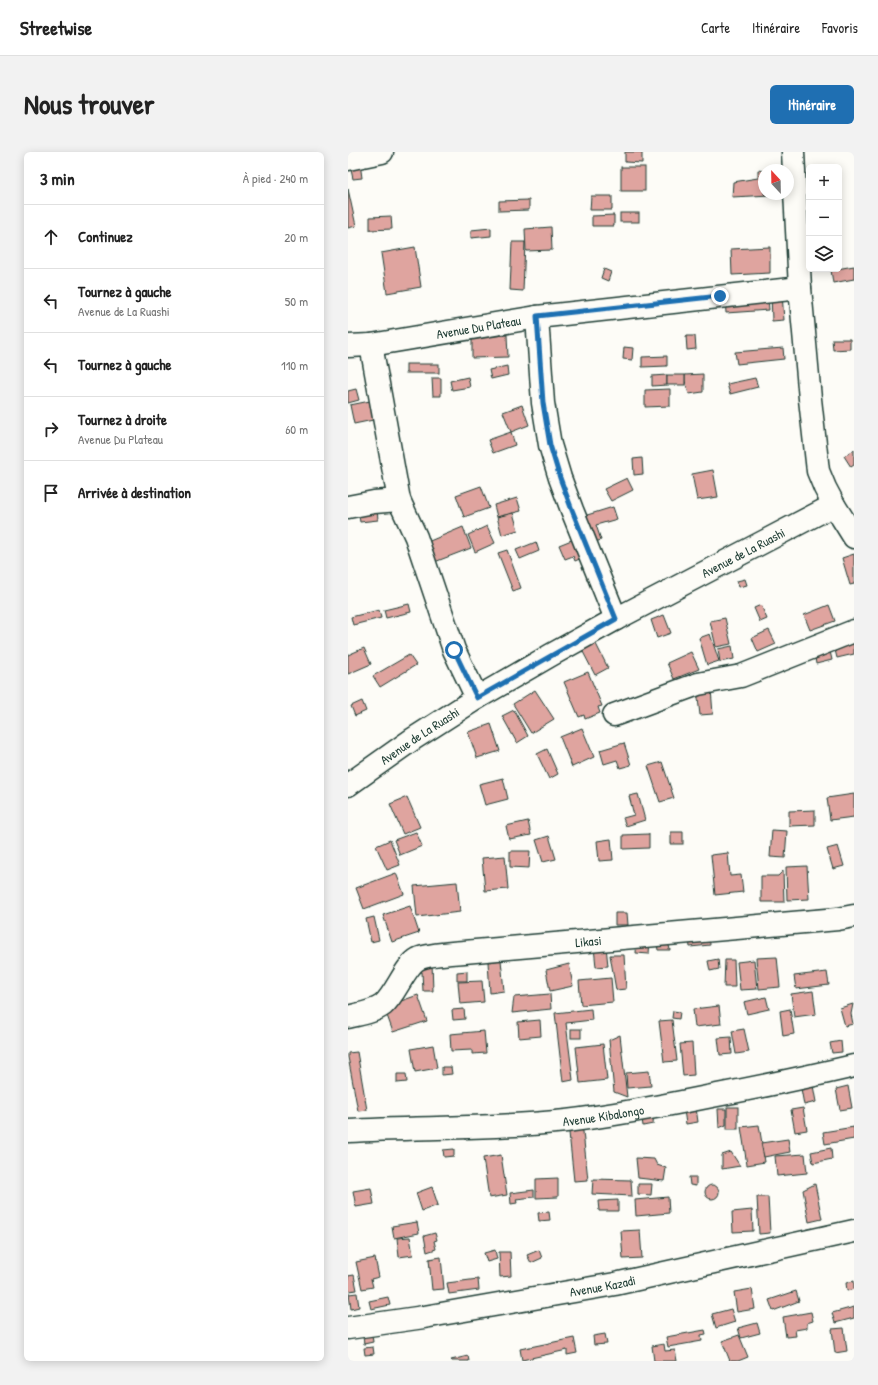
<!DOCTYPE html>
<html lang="fr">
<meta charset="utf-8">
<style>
body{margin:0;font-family:"Patrick Hand",sans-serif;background:#f2f2f2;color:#222}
.controls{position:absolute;right:12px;top:12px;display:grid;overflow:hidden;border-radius:6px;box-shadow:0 2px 10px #0003}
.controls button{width:36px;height:36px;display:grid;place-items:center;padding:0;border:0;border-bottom:1px solid #e0e0e0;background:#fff;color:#222;font:20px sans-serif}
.compass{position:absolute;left:410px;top:12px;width:36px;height:36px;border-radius:50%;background:#fff;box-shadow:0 2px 10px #0003;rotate:338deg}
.stop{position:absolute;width:12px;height:12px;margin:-9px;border:3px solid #1f6fb2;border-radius:50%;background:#fff}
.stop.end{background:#1f6fb2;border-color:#fff;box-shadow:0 1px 4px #0008}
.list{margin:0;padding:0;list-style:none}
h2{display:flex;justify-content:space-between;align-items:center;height:52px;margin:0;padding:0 16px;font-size:17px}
h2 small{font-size:13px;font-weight:400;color:#767676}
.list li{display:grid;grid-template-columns:26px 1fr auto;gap:12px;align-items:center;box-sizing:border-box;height:64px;padding:0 16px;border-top:1px solid #e0e0e0}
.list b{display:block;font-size:15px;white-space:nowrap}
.list p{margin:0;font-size:13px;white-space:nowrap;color:#767676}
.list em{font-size:13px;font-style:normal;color:#767676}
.icon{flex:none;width:22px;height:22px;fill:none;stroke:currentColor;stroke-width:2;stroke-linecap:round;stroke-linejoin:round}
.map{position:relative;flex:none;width:506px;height:1209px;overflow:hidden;border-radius:6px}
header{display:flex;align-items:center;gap:24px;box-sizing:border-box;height:56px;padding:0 20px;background:#fff;border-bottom:1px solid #e0e0e0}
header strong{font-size:19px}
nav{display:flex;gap:22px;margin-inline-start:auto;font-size:14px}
.intro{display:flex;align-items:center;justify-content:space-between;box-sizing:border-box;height:96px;padding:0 24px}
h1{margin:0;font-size:28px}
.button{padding:10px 18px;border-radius:6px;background:#1f6fb2;color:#fff;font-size:14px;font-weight:700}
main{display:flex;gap:24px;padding:0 24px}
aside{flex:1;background:#fff;border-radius:6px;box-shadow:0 2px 10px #0003}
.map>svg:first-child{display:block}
.building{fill:#dfa49f;stroke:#1f3d34}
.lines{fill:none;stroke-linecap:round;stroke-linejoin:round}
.minor-casing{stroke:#1f3d34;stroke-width:25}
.minor{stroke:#fdfcf7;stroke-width:22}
.route{stroke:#1f6fb2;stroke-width:5}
.labels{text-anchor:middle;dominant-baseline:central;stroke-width:3;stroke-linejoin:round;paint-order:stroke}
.street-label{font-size:13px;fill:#1f3d34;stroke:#fdfcf7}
</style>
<header>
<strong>Streetwise</strong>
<nav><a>Carte</a><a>Itinéraire</a><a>Favoris</a></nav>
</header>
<div class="intro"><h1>Nous trouver</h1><a class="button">Itinéraire</a></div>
<main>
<aside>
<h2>3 min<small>À pied · 240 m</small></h2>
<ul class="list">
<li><svg class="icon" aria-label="ahead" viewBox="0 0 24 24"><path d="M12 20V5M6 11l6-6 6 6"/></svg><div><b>Continuez</b></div><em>20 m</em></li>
<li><svg class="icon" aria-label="left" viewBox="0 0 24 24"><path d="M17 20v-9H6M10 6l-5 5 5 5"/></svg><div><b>Tournez à gauche</b><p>Avenue de La Ruashi</p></div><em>50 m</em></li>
<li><svg class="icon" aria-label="left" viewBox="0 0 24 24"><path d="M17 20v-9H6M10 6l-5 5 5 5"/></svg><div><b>Tournez à gauche</b></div><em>110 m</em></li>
<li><svg class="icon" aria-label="right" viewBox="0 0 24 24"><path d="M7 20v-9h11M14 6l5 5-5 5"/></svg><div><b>Tournez à droite</b><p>Avenue Du Plateau</p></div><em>60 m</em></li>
<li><svg class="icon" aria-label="arrive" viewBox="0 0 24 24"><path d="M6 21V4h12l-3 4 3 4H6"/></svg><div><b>Arrivée à destination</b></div></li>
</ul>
</aside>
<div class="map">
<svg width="506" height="1209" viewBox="0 0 506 1209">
<rect width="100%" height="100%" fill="#fdfcf7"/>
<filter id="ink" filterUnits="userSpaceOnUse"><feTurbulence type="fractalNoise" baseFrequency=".025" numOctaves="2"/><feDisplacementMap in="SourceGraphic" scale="8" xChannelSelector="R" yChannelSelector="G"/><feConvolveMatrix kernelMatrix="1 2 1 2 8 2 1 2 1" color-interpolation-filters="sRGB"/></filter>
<g filter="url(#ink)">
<g class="building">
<polygon points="277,0 294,0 294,11 277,10"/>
<polygon points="12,11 14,26 5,27 2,13"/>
<rect x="273" y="15" width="24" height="24"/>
<polygon points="410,18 416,19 416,42 423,42 423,43 384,45 385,30 410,26"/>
<polygon points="0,37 8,74 0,76"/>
<polygon points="243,44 264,44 264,58 242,58"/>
<polygon points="181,48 181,58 151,59 151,49"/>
<rect x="272" y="61" width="19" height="9"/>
<polygon points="266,63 266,74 244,74 244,64"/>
<polygon points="43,64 44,77 22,78 22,65"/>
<polygon points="203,75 204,98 178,99 177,77"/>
<polygon points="143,76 143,84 123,86 123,78"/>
<polygon points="164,90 177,90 175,139 162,138"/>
<polygon points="67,95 73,135 39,141 33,101"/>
<polygon points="422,95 422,121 384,123 383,97"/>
<polygon points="506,114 506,127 485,131 483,118"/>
<polygon points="256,117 263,120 260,129 253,126"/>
<polygon points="423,142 434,142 436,168 424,169"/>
<polygon points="420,144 421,158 378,161 377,147"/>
<polygon points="159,183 160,205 124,206 124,185"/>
<polygon points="338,184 347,184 348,197 339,198"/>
<polygon points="484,187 502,187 502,197 485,198"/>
<polygon points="276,195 285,196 284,208 275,207"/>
<polygon points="435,196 436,207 389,212 387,200"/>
<polygon points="319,204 319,214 294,215 294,205"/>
<rect x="58" y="212" width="33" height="9"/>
<polygon points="159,214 160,223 143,227 141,218"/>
<polygon points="355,222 355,240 341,242 337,229 337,223"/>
<polygon points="319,223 319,233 304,234 304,224"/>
<rect x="319" y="223" width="18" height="10"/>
<polygon points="120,225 122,235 104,238 102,229"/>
<polygon points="84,226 93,226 93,244 85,244"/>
<polygon points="407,226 410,235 382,242 379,232"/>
<polygon points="8,237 11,248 0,251 0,239"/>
<polygon points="322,237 322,254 297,255 297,238"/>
<polygon points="27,248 30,267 6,272 2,253"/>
<polygon points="174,253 181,273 163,280 155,260"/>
<polygon points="163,280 167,293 145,301 140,288"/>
<polygon points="506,298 506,313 503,315 496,304"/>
<polygon points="294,306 295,322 286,323 285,307"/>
<polygon points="365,318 370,345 349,348 344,322"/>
<polygon points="279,326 285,338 263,349 256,337"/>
<polygon points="133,334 141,356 116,365 108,343"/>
<polygon points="169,346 173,359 149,365 146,353"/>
<polygon points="265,355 269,367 248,373 253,388 245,391 236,364"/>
<polygon points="29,356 30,368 12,370 10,358"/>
<polygon points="165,361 170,378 154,383 149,365"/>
<polygon points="139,374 147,391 127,400 120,383"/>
<polygon points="115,375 123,396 84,411 77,391"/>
<polygon points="226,387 234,406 227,409 225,404 217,407 211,393"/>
<polygon points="188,390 191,399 172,407 168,398"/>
<polygon points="159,398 173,436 165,439 150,401"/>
<polygon points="506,402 506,432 502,433 494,406"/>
<polygon points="397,427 399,433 391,435 389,429"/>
<polygon points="61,452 63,460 38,466 36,458"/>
<polygon points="413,453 419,467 412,470 406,456"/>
<polygon points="481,453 487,469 462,478 456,463"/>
<polygon points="31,458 33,466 5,473 3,465"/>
<polygon points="316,463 323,481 309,486 303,468"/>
<polygon points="377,466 383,492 368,495 362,469"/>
<polygon points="421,478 428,492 410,500 404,486"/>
<polygon points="362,482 371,509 359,513 351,486"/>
<polygon points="506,485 506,502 489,506 485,490"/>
<polygon points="247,490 260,516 247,523 233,496"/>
<polygon points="384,494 386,507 372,510 370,497"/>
<polygon points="481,495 484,508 468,512 466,499"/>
<polygon points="16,496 23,512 0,522 0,503"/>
<polygon points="343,500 351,517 326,527 319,511"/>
<polygon points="61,503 68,513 32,535 25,524"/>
<polygon points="240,520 254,554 250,555 252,561 237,567 236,563 231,565 216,530"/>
<polygon points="363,537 365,562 352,563 349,538"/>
<polygon points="187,538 206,567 183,581 165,552"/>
<polygon points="14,549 18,559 7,564 3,554"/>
<polygon points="166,558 180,584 169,591 154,564"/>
<polygon points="143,572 152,599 129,606 120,580"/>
<polygon points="234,576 246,605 224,615 212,585"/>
<polygon points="276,591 283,613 272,616 269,608 256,612 252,598"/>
<polygon points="199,597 210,622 201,627 189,602"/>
<polygon points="314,610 326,646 312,650 300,614"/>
<polygon points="155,626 160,647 137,653 131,632"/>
<polygon points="290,642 297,668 278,674 275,666 286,663 281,644"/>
<polygon points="506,642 506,665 482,668 479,646"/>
<polygon points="59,645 72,675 55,682 42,652"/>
<polygon points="467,658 467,673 441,674 441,659"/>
<polygon points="180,669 183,683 161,687 158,674"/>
<polygon points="424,678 439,679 437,706 422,705"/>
<polygon points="68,680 74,694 52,703 46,688"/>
<rect x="323" y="680" width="12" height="12"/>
<polygon points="301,682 301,696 275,697 275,683"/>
<polygon points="201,684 208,707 195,710 188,688"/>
<polygon points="263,687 265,708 251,709 249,689"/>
<polygon points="42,688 52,713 39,718 28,694"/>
<polygon points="490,694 496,714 485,717 479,697"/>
<polygon points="162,699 182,699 181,716 162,715"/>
<polygon points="380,701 382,724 393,723 395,740 367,743 363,703"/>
<polygon points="157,704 160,737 137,739 134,706"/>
<polygon points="459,714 461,747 439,748 438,715"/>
<polygon points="435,719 436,750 413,750 413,724 430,724"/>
<polygon points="48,721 56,742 16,757 8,736"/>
<polygon points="109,730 112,760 69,765 66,734"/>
<polygon points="62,754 71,781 44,790 35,763"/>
<polygon points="267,761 279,761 280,773 267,773"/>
<polygon points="26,765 31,788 23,790 18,767"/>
<polygon points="361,779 362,793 342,795 340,781"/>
<polygon points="319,784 322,798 310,798 308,786"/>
<polygon points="289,786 302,787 301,802 288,801"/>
<polygon points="258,794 260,814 248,815 246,795"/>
<polygon points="262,803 276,803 278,837 268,838"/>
<polygon points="429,805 432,835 411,837 408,806"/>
<polygon points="370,807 371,817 362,819 360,809"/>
<polygon points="153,808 156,839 142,841 140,810"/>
<polygon points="377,808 386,808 387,835 376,835"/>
<polygon points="406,808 409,837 392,838 389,810"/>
<polygon points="84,811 85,839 75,839 74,820 66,821"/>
<polygon points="221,812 225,834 202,839 198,818"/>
<polygon points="119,819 119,829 109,829 109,820"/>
<polygon points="479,820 481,833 448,837 446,824"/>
<polygon points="263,826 265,850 233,853 231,829"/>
<polygon points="134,829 136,850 112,852 110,830"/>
<polygon points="465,839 468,862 446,865 443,842"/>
<polygon points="202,842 203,857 164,861 166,845"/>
<polygon points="70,843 79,869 45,880 36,855"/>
<polygon points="418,845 421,857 399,862 396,850"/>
<polygon points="505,852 503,862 505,872 497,874 492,856"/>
<polygon points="371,854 373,872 347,875 345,857"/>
<polygon points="116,857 117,867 105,868 104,858"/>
<polygon points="243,857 244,868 218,871 225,928 215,930 207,861"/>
<polygon points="442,857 446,882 435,884 432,859"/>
<polygon points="325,859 332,860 331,867 324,866"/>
<polygon points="192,868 193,884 171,886 170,870"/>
<polygon points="324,868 329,909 316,910 311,869"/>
<rect x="223" y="877" width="10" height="9"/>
<polygon points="396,877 401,900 388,902 384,879"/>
<polygon points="136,879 138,901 124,902 124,898 103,899 102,882"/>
<polygon points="272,883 279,945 266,940 261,888"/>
<polygon points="383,885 384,902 372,903 370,886"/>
<polygon points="493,889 494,900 484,901 482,891"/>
<polygon points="344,891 346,923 335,924 332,892"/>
<polygon points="255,892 259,928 232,931 228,895"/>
<polygon points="85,893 89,916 67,920 63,897"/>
<polygon points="9,900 19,958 10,959 0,905 0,901"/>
<polygon points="94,915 103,915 104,922 94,923"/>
<polygon points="301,919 303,934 279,936 278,921"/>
<polygon points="49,922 58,922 59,930 49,931"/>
<polygon points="464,928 468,950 456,953 452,931"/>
<polygon points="500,934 504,956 492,958 488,937"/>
<rect x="379" y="955" width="11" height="22"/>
<polygon points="348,956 350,970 338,972 336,958"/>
<polygon points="455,956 459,978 447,980 443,958"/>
<polygon points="370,957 378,957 378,973 371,976"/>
<polygon points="306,958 305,972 295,974 293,960"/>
<polygon points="234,970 240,1028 226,1029 220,971"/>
<polygon points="411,973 417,1010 399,1013 393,975"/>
<polygon points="506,975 506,987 477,992 475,980"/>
<polygon points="440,987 442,1000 416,1005 413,991"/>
<polygon points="483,996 484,1007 465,1011 463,1000"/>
<polygon points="106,997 106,1004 96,1005 95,998"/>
<polygon points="383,1000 392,1014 374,1017 374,1003"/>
<polygon points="457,1002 459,1021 429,1024 427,1004"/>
<polygon points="153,1003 159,1043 141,1046 135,1006"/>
<polygon points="288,1006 306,1007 309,1013 318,1016 316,1029 290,1026"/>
<polygon points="341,1025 348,1025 348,1034 342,1033"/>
<polygon points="210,1026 210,1045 188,1046 188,1027"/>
<polygon points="245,1027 283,1028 284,1044 244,1042"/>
<polygon points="290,1032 304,1032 303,1043 290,1042"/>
<polygon points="467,1032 474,1067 461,1070 455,1038"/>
<circle cx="364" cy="1040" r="7"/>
<polygon points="84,1035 90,1053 74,1059 68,1041"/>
<polygon points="23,1036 26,1052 8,1055 5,1039"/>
<polygon points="186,1038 186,1045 168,1047 169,1051 163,1052 162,1041"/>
<polygon points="320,1045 321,1061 288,1064 287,1048"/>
<polygon points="409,1045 420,1045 422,1081 411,1082"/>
<polygon points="270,1048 270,1059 251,1059 250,1049"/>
<polygon points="404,1058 405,1079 385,1080 384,1060"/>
<polygon points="201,1060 202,1068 191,1069 190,1061"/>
<polygon points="69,1070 71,1081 46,1086 44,1074"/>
<polygon points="292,1078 294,1106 275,1107 273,1079"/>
<polygon points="87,1081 89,1088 86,1089 88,1097 79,1100 76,1084"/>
<polygon points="62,1085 65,1103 51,1105 49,1086"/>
<polygon points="147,1098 149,1107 139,1110 136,1101"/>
<polygon points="191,1098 194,1106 183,1111 179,1103"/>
<polygon points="151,1100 162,1100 163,1124 152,1125"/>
<polygon points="93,1105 96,1137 84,1138 81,1107"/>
<polygon points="27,1106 31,1125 23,1127 25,1135 14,1137 8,1110"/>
<polygon points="6,1123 9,1138 0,1139 0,1124"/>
<polygon points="130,1127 131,1138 101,1142 99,1131"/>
<polygon points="506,1129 506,1137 499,1139 498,1131"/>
<polygon points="404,1137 407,1157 389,1160 386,1140"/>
<polygon points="448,1139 451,1149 425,1159 421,1148"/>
<polygon points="9,1141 11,1155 3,1157 1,1142"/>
<polygon points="40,1145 42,1153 23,1157 21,1149"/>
<polygon points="506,1155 506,1166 487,1171 484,1161"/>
<polygon points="383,1157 387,1170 368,1176 364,1162"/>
<polygon points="463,1160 465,1169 459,1171 459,1176 447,1178 448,1184 438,1185 435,1165"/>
<polygon points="409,1171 412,1181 393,1186 390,1176"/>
<polygon points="23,1175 25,1190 16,1192 14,1177"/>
<polygon points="496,1176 499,1199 487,1201 484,1177"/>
<polygon points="357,1178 358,1182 353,1183 354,1189 320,1195 318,1185"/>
<polygon points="257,1182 259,1192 246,1193 245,1184"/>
<polygon points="391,1183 400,1205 390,1209 382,1209 374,1189"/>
<polygon points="226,1186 229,1201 219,1203 219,1198 174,1208 172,1197"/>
<polygon points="316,1192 317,1199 327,1198 329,1209 306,1209 304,1194"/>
<polygon points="25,1195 26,1202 17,1203 16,1196"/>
<polygon points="120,1204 121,1209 104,1209 103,1208"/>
</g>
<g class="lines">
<g class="minor-casing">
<g id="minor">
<polyline points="445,0 452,136 462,247 470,319 477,336 486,353 506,385"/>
<polyline points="0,7 34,0"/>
<polyline points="189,165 195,251 202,293 212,326 224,358 268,467"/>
<polyline points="23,193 51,348 68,385 106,498 129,546"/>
<path id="s1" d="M0 194 23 193 189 165 452 136"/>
<polyline points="0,355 26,350 51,348"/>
<polyline points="266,563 350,532 393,524 506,479"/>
<path id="s2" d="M0 633 65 587 129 546 203 503 268 467 486 353"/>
<path id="s3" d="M0 865C11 862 26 860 35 853 48 842 57 814 70 807 80 802 105 801 116 800L490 767 506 764"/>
<path id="s4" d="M0 979C73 975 145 977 218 969 267 963 315 954 364 944 411 935 459 925 506 914"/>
<path id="s5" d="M0 1176 76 1165 267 1132 506 1079"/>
</g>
</g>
<use href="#minor" class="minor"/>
</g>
</g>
<g class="lines" filter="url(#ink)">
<polyline class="route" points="106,498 129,546 268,467 224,358 212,326 202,293 195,251 189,164 372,144"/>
</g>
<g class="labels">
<g class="street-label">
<text stroke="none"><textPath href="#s1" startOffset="132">Avenue Du Plateau</textPath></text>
<text stroke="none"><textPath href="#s2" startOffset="459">Avenue de La Ruashi</textPath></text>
<text stroke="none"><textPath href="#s2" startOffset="87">Avenue de La Ruashi</textPath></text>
<text stroke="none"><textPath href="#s3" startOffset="267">Likasi</textPath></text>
<text stroke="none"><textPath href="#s4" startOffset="256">Avenue Kibalongo</textPath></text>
<text stroke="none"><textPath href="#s5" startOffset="258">Avenue Kazadi</textPath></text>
</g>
</g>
</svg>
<div class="controls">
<button>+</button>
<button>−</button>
<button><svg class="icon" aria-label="layers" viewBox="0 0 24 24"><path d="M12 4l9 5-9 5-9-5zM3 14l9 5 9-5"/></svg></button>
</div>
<svg class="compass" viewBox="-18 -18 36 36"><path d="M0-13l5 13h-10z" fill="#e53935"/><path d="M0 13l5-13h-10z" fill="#767676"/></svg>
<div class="stop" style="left:106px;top:498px"></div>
<div class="stop end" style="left:372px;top:144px"></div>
</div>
</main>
